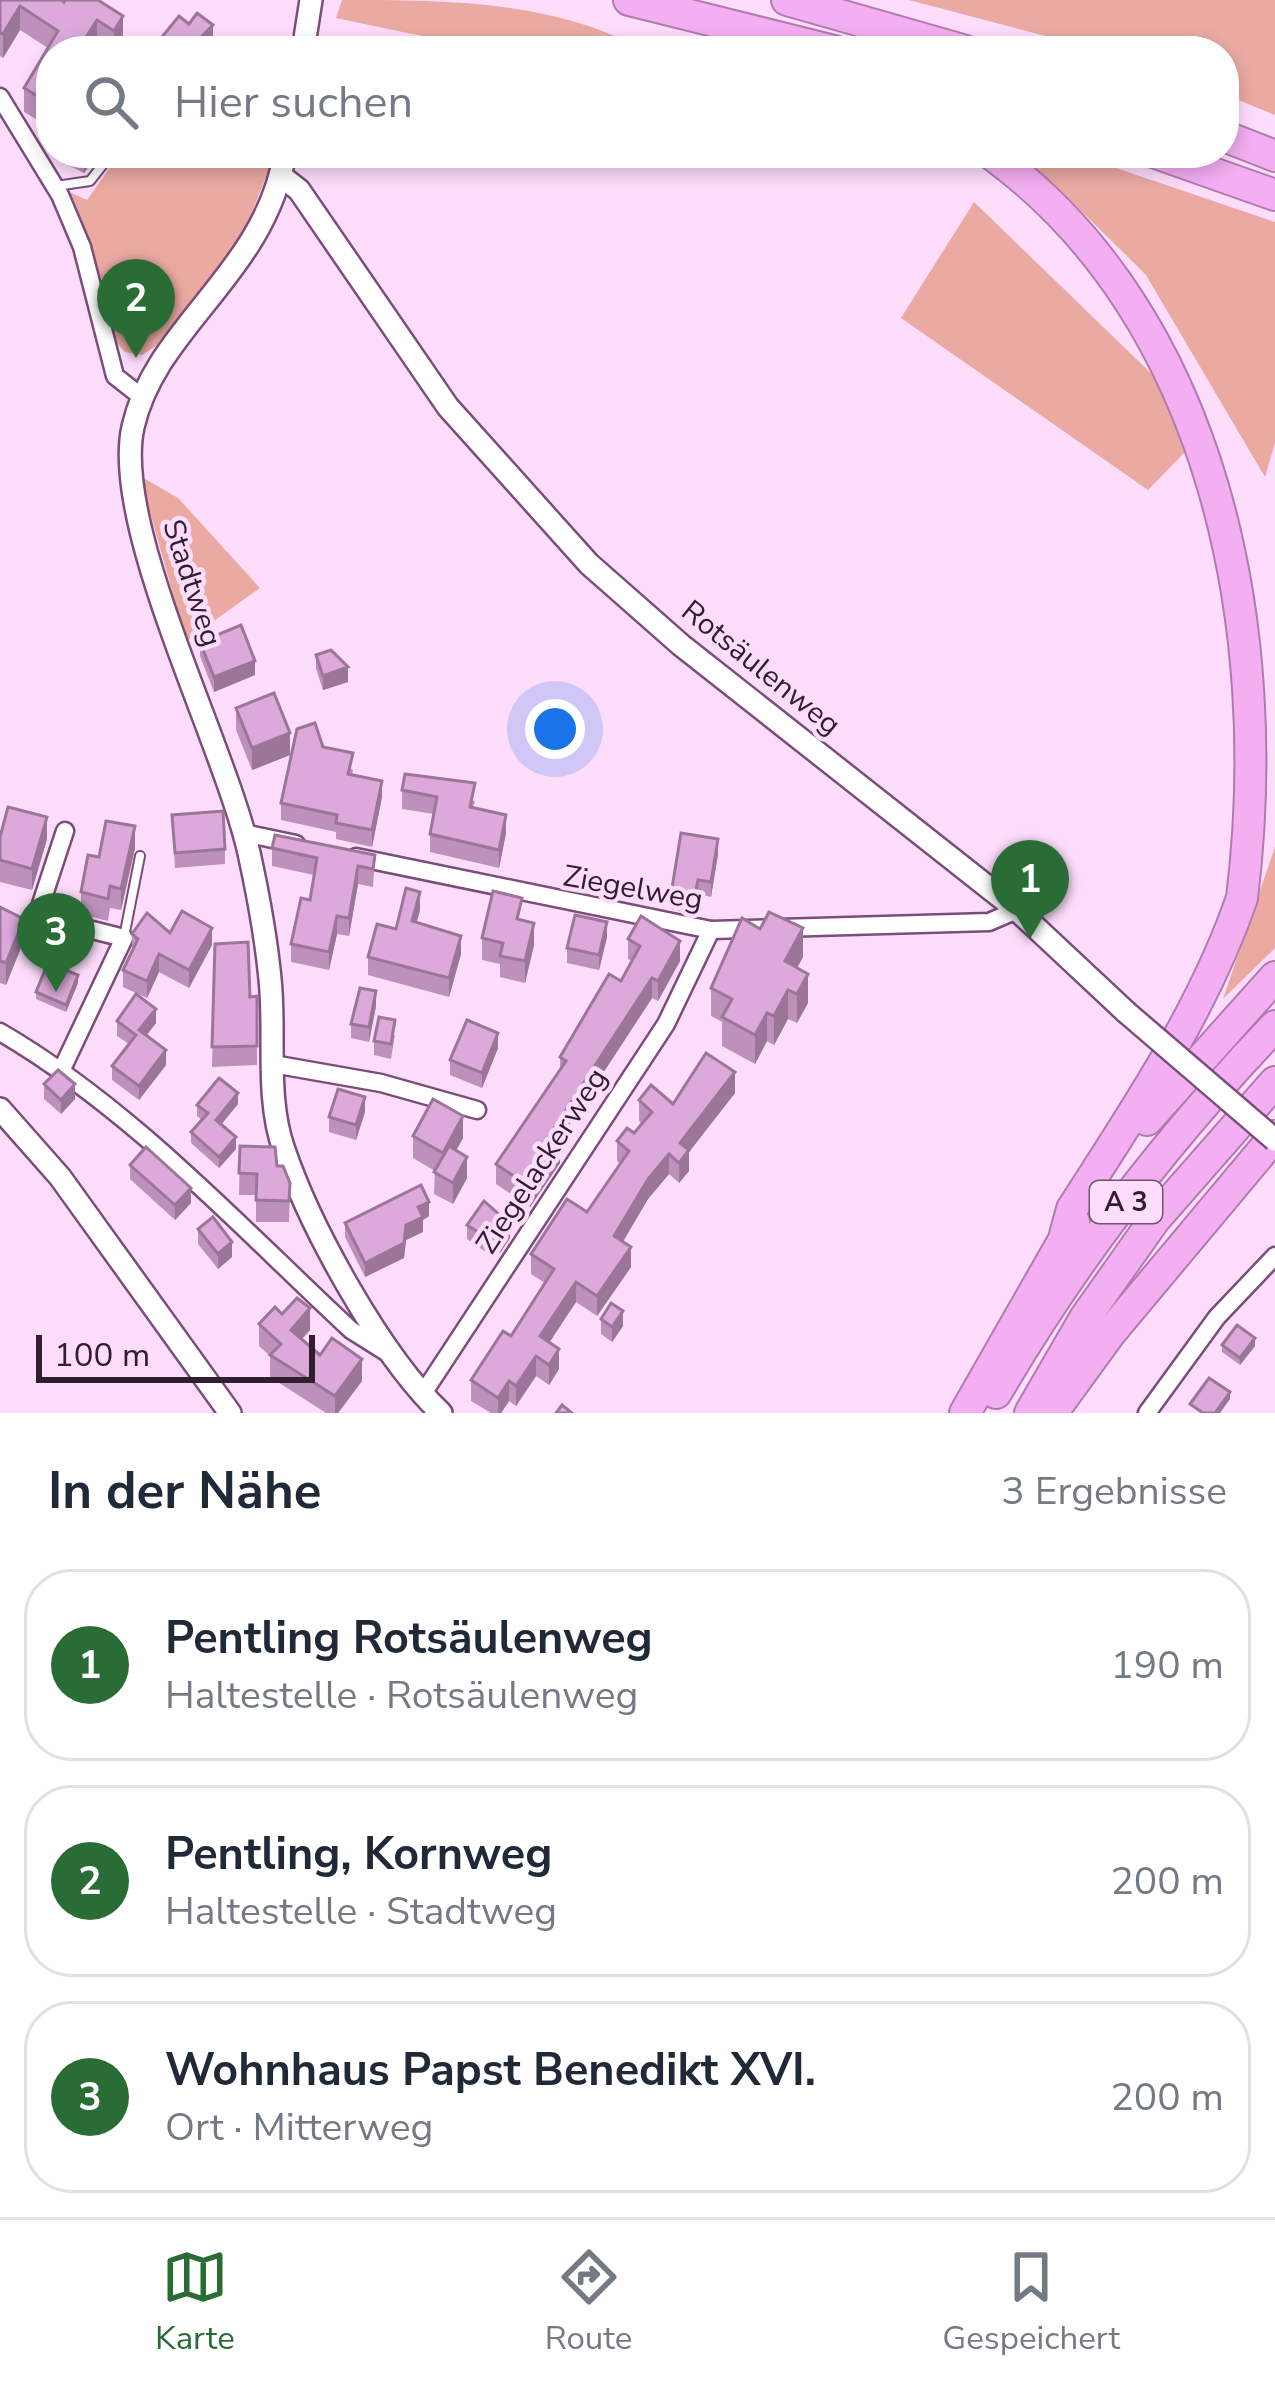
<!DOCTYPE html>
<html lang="de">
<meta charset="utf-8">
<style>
body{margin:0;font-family:"Nunito Sans",sans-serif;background:#f2f2f3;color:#1f2937}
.scale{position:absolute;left:36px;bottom:30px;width:279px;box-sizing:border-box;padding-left:12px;border:6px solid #311d30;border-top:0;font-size:33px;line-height:42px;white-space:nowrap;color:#311d30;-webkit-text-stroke:9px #feddfc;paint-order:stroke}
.you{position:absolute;left:555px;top:729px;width:42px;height:42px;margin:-30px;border:9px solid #fff;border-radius:50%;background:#1a73e8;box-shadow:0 0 0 18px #1a73e833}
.badge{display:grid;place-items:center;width:78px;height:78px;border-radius:50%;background:#2a6c36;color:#fff;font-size:39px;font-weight:700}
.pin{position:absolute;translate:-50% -99px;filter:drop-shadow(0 3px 6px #0008)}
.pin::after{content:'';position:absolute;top:63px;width:42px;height:36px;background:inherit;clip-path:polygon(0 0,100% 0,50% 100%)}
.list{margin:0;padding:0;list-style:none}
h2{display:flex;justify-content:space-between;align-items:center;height:156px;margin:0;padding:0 48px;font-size:51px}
h2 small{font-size:39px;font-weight:400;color:#747a83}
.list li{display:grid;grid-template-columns:78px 1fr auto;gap:36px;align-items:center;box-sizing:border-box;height:192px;margin:0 24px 24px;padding:0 24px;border:3px solid #e0e1e3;border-radius:48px}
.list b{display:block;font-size:45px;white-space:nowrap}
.list p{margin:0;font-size:39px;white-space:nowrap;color:#747a83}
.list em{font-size:39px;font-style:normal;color:#747a83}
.icon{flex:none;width:66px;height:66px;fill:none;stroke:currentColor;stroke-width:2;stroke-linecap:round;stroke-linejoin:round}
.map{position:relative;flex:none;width:1275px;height:1413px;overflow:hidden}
.search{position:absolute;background:#fff;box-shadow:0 6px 18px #0003;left:36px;right:36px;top:36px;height:132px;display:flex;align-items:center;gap:30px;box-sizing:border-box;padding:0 42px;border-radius:48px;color:#747a83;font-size:45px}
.sheet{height:804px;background:#fff}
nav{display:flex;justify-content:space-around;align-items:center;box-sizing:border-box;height:168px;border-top:3px solid #e0e1e3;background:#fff;font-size:33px;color:#747a83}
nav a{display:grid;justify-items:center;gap:6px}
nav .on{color:#2a6c36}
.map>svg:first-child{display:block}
.green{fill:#eaaaa2}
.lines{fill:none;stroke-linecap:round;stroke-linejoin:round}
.service-casing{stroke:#7b4d7a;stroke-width:12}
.minor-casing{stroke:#7b4d7a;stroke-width:21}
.tertiary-casing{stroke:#7b4d7a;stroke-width:26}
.motorway-casing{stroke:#b07bae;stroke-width:34}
.service{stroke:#fff;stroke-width:8}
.minor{stroke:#fff;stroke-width:16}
.tertiary{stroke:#fff;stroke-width:21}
.motorway{stroke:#f4aef2;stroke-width:30}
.tertiary-bridge-casing{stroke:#7b4d7a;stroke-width:26;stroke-linecap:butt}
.tertiary-bridge{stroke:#fff;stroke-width:21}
.wall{fill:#be91bc}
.shaded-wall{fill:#9b7699}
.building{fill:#dda9db;stroke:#9b7699;stroke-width:3}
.labels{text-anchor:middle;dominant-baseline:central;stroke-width:9;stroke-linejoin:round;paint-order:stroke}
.shield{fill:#feddfc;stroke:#6e576d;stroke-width:3}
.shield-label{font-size:27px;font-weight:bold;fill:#311d30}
.street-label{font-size:30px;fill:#311d30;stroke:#feddfc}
</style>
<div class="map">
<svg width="1275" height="1413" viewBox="0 0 1275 1413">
<rect width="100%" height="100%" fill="#feddfc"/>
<g class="green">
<path d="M342 0C440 0 548 0 636 46 536 66 435 38 336 18Z"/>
<polygon points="909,0 1275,0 1275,115 1224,94 1224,51 1102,51"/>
<polygon points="120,153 263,153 273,159 239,245 156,346 142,355 125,352 113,339 69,192 87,200"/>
<polygon points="1012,153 1072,153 1275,222 1275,443 1265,477 1146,275 1051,181"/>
<polygon points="974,202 1158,380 1188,449 1148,490 901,318"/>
<polygon points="140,476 178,498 260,588 186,641"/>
<polygon points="1275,847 1275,948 1223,999"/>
</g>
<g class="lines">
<g class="service-casing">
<g id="service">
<polyline points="56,186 90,181 112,153"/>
<polyline points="124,937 140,856"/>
</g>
</g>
<g class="minor-casing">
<g id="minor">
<polyline points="0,97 60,195 82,247 115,376 143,398"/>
<polyline points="244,833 296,844"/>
<polyline points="356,857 711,930 989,922 1017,910"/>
<path d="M0 1032C131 1108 240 1227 351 1330L386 1352"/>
<polyline points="273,1064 381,1083 477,1110"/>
<polyline points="62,1069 124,938 37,916 65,831"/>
<polyline points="422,1395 666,1024 711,930"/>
<polyline points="1147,1413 1217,1317 1275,1256"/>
</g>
</g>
<g class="tertiary-casing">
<g id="tertiary">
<polyline points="303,51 311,0"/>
<path d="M285 153C265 274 156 325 133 427 111 526 225 745 249 853 258 894 266 937 270 979 276 1034 265 1097 284 1150 311 1229 381 1356 441 1413"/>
<polyline points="281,176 299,190 448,407 589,564 681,645 1017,910 1126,1012"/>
<polyline points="0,1109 60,1177 230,1413"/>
</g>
</g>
<g class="motorway-casing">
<g id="motorway">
<polyline points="629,0 834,51"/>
<polyline points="787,0 966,51"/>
<polyline points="1224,136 1275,156"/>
<path d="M990 153C1215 316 1275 629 1242 898 1203 1011 1136 1109 1072 1209L1065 1235"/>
<polyline points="1156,153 1275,195"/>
<polyline points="1147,1120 1275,977"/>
<path d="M996 1393C1073 1261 1169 1137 1275 1026"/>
<polyline points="965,1413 1074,1222"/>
<polyline points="1030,1413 1085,1318 1155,1219 1275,1082"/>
<polyline points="1052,1413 1111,1332 1275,1136"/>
</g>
</g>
<use href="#service" class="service"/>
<use href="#minor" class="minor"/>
<use href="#tertiary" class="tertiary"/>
<use href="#motorway" class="motorway"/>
<g class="tertiary-bridge-casing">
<polyline id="tertiary-bridge" points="1126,1012 1275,1140"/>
</g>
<use href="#tertiary-bridge" class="tertiary-bridge"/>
</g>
<g class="wall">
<polygon points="0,0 64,2 98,0 123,40 116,51 108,51 97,44 92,51 51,51 51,128 24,112 24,88 48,48 20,30 3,58 0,56"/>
<polygon points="60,153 98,153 84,173 60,161"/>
<polygon points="200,642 255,675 214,692 200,656"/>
<polygon points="316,655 348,682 323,690 316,669"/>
<polygon points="236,708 290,755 252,770 236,730"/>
<polygon points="323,747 353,770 352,775 382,797 372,847 336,839 336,832 281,820 281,803"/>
<polygon points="402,790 475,801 473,808 506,833 499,868 430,852 430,834 434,814 402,809"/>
<polygon points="172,815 225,849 225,864 175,868"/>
<polygon points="0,837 47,839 32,890 0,882"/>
<polygon points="135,848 121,910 110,908 108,921 81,914 81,892 99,857"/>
<polygon points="272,848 375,855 373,887 358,884 349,936 337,934 329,970 291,962 291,944 310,900 314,875 272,866"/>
<polygon points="718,854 711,897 698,894 694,914 671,909 671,894"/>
<polygon points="0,907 24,940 6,985 0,983"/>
<polygon points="420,910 416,923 461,954 449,997 368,975 368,957 396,929"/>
<polygon points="522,920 534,945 525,983 500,977 500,964 482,960 482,938"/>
<polygon points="170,933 212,945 189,988 159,972 147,998 123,987 123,970 132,952 132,934"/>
<polygon points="607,937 599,970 567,963 567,948"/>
<polygon points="628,939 680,961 658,1001 652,998 558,1142 560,1163 530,1207 496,1184 496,1164 560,1069 560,1057 621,981 632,961 628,959"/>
<polygon points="215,944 250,997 257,996 257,1065 212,1067"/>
<polygon points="803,957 797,968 808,1003 797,1023 788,1019 774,1045 767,1041 755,1064 722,1046 722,1022 711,1016 711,988"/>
<polygon points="78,983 66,1012 36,999 36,992"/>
<polygon points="376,1006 369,1042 351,1038 351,1024"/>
<polygon points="117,1021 156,1023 146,1036 166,1065 139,1100 112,1080 112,1066 129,1044 117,1036"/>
<polygon points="395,1035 391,1059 374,1055 374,1041"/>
<polygon points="498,1048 482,1088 450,1075 450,1060"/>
<polygon points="44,1084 75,1099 61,1114 44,1099"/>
<polygon points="735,1093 689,1152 689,1171 679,1183 669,1174 648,1199 623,1242 631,1267 597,1316 576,1302 549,1342 559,1369 549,1385 536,1376 516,1406 509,1401 501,1413 491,1413 471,1401 471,1380 511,1336 545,1283 531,1274 531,1254 587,1212 620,1164 617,1161 617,1141 634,1133 642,1124 639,1121 639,1100 673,1104"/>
<polygon points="238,1104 221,1124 236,1149 219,1168 191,1143 191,1132 202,1120 197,1116 197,1105"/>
<polygon points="365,1112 356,1140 329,1132 329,1117"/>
<polygon points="413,1136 463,1138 456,1150 467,1178 453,1204 434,1194 435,1171 413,1158"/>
<polygon points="240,1146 277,1166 290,1183 289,1222 256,1222 256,1195 239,1195"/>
<polygon points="130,1165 191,1203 175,1220 130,1179"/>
<polygon points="429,1216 423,1220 423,1232 406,1240 404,1258 365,1277 345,1237 345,1223"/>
<polygon points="467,1225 510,1238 500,1253 490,1246 486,1252 467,1239"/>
<polygon points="198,1229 232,1257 218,1269 198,1244"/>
<polygon points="282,1314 310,1330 302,1339 320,1355 362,1381 338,1413 326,1413 270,1377 270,1356 259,1346 259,1324"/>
<polygon points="601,1319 623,1326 612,1342 601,1334"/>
<polygon points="1222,1345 1255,1346 1240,1365 1222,1352"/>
</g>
<g class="shaded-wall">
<polygon points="20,6 20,30 3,58 3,34"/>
<polygon points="123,16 123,40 116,51 114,51 114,31"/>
<polygon points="97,20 97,44 92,51 77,51"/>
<polygon points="213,25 213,40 202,51 187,51"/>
<polygon points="84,153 98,153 84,173"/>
<polygon points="255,661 255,675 214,692 214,677"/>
<polygon points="348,667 348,682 323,690 323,676"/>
<polygon points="290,733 290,755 252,770 252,748"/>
<polygon points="382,781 382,797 372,847 372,830"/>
<polygon points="506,815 506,833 499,868 499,850"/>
<polygon points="47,817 47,839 32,890 32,869"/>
<polygon points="135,826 135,848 121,910 121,889"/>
<polygon points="718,839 718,854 711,897 711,882"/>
<polygon points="358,866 358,884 349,936 349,918"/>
<polygon points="420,892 420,910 412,940 412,921"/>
<polygon points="337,916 337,934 329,970 329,952"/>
<polygon points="24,919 24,940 6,985 6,963"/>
<polygon points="607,922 607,937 599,970 599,955"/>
<polygon points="534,923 534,945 525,983 525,961"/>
<polygon points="212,928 212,945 189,988 189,970"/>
<polygon points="803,928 803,957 785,990 785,961"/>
<polygon points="461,936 461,954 449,997 449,978"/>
<polygon points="680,941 680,961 658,1001 658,981"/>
<polygon points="159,954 159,972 147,998 147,981"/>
<polygon points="808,974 808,1003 797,1023 797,994"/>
<polygon points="78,975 78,983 66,1012 66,1005"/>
<polygon points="652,978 652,998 549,1156 549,1136"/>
<polygon points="788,990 788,1019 774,1045 774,1016"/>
<polygon points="376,991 376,1006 369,1042 369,1027"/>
<polygon points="156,1009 156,1023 139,1045 139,1030"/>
<polygon points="767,1013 767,1041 755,1064 755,1035"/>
<polygon points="498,1033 498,1048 482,1088 482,1073"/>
<polygon points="166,1050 166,1065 139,1100 139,1086"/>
<polygon points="735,1072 735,1093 689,1152 689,1171 679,1183 680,1143"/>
<polygon points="75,1084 75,1099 61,1114 61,1100"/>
<polygon points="238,1093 238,1104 216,1131 216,1120"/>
<polygon points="365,1097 365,1112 356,1140 356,1125"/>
<polygon points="463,1116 463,1138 443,1175 443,1153"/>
<polygon points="236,1137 236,1149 219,1168 219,1157"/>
<polygon points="560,1143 560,1163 530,1207 530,1187"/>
<polygon points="669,1154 669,1174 648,1199 614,1256 614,1236 648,1179"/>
<polygon points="467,1157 467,1178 453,1204 453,1183"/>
<polygon points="191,1188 191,1203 175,1220 175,1205"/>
<polygon points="429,1202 429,1216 423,1220 423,1232 406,1240 404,1258 365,1277 365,1263 418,1207"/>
<polygon points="510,1224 510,1238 500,1253 500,1238"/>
<polygon points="490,1231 490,1246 486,1252 486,1237"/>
<polygon points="232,1242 232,1257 218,1269 218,1254"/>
<polygon points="631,1247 631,1267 597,1316 597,1296"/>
<polygon points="576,1282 576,1302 540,1357 540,1336"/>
<polygon points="310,1308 310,1330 291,1351 291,1330"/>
<polygon points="623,1311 623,1326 612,1342 612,1327"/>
<polygon points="1255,1338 1255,1346 1240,1365 1240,1358"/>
<polygon points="559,1349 559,1369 549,1385 549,1365"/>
<polygon points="536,1356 536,1376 516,1406 516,1386"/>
<polygon points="362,1359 362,1381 338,1413 335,1413 335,1396"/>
<polygon points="509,1381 509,1401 501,1413 498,1413 498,1398"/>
<polygon points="1230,1392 1230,1399 1220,1413 1215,1413"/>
</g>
<g class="building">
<polygon points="0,0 61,0 64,2 65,0 98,0 123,16 114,31 97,20 77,51 51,51 51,104 24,88 58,31 20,6 3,34 0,33"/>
<polygon points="197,13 213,25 187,51 168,51 157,43 179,16 189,24"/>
<polygon points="133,42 146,51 126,51"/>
<polygon points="241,625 255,661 214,677 200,642"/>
<polygon points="331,650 348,667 323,676 316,655"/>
<polygon points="274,693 290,733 252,748 236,708"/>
<polygon points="315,723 323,747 353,753 348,774 382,781 372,830 336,823 337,815 281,803 297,729"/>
<polygon points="405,774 475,783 470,807 506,815 499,850 430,834 437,797 402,790"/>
<polygon points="8,807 47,817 32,869 0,860 0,837"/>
<polygon points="223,811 225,849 175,853 172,815"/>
<polygon points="106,821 135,826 121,889 110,886 108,899 81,892 88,855 99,857"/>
<polygon points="681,833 718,839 711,882 698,880 694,899 671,894"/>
<polygon points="275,835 375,855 373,869 358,866 349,918 337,916 329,952 291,944 301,898 310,900 317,858 272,848"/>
<polygon points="406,888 420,892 412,921 461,936 449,978 368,957 377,924 396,929"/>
<polygon points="493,891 522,898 517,919 534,923 525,961 500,956 503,943 482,938"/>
<polygon points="0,907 24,919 6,963 0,961"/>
<polygon points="182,911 212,928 189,970 159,954 147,981 123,970 138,939 132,934 147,913 170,933"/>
<polygon points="769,912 803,928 785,961 808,974 797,994 788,990 774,1016 767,1013 755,1035 722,1017 732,999 711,988 742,918 760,929"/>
<polygon points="575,915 607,922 599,955 567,948"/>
<polygon points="641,916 680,941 658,981 652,978 549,1136 560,1143 530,1187 496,1164 566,1061 560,1057 609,974 621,981 640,946 628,939"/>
<polygon points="248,942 250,997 257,996 257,1046 212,1047 215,944"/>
<polygon points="48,963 78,975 66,1005 36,992"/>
<polygon points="360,988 376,991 369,1027 351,1024"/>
<polygon points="136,994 156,1009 139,1030 166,1050 139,1086 112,1066 136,1035 117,1021"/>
<polygon points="379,1017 395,1020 391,1044 374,1041"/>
<polygon points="467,1020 498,1033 482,1073 450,1060"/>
<polygon points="706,1053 735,1072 680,1143 689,1150 679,1163 669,1154 648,1179 614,1236 631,1247 597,1296 576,1282 540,1336 559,1349 549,1365 536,1356 516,1386 509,1381 498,1398 471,1380 503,1331 511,1336 554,1269 531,1254 567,1199 587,1212 629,1151 617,1141 627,1128 634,1133 652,1112 639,1100 651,1085 673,1104"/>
<polygon points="58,1070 75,1084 61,1100 44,1084"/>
<polygon points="219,1078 238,1093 216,1120 236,1137 219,1157 191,1132 208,1113 197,1105"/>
<polygon points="338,1089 365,1097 356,1125 329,1117"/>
<polygon points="433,1099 463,1116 443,1153 413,1136"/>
<polygon points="240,1146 275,1147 277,1166 283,1166 290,1183 289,1201 256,1200 257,1174 239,1173"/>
<polygon points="449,1146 467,1157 453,1183 434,1172"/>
<polygon points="146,1147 191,1188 175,1205 130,1165"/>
<polygon points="421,1185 429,1202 418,1207 423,1217 406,1225 404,1243 365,1263 345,1223"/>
<polygon points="484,1201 510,1224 500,1238 490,1231 486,1237 467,1225"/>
<polygon points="213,1217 232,1242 218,1254 198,1229"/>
<polygon points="297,1298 310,1308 291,1330 320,1355 332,1338 362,1359 335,1396 270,1355 281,1344 259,1324 275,1307 282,1314"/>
<polygon points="611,1303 623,1311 612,1327 601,1319"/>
<polygon points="1237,1325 1255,1338 1240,1358 1222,1345"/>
<polygon points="1209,1378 1230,1392 1215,1413 1203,1413 1190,1404"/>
<polygon points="562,1405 572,1413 556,1413"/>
</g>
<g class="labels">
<rect class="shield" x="1090" y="1181" width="72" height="42" rx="9"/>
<g class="shield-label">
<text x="1126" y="1202">A 3</text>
</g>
<g class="street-label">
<text transform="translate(192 583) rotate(72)">Stadtweg</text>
<text transform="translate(761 668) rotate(39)">Rotsäulenweg</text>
<text transform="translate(633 888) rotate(10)">Ziegelweg</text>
<text transform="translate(542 1161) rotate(-57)">Ziegelackerweg</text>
</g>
</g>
</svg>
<div class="scale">100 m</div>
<div class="you"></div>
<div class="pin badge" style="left:1030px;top:939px">1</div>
<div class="pin badge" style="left:136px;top:358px">2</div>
<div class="pin badge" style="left:56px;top:992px">3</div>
<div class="search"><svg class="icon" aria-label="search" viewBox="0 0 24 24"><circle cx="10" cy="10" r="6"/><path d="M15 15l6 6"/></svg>Hier suchen</div>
</div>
<section class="sheet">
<h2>In der Nähe<small>3 Ergebnisse</small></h2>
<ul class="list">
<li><span class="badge">1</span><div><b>Pentling Rotsäulenweg</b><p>Haltestelle · Rotsäulenweg</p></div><em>190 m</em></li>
<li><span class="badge">2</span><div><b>Pentling, Kornweg</b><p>Haltestelle · Stadtweg</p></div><em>200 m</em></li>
<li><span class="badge">3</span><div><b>Wohnhaus Papst Benedikt XVI.</b><p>Ort · Mitterweg</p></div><em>200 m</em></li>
</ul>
</section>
<nav>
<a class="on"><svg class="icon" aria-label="map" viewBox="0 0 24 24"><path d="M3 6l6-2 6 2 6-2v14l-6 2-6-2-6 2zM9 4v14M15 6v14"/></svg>Karte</a>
<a><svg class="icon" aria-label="directions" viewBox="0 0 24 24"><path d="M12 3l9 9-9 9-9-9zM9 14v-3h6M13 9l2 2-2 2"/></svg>Route</a>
<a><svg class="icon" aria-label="saved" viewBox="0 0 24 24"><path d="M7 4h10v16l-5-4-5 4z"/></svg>Gespeichert</a>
</nav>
